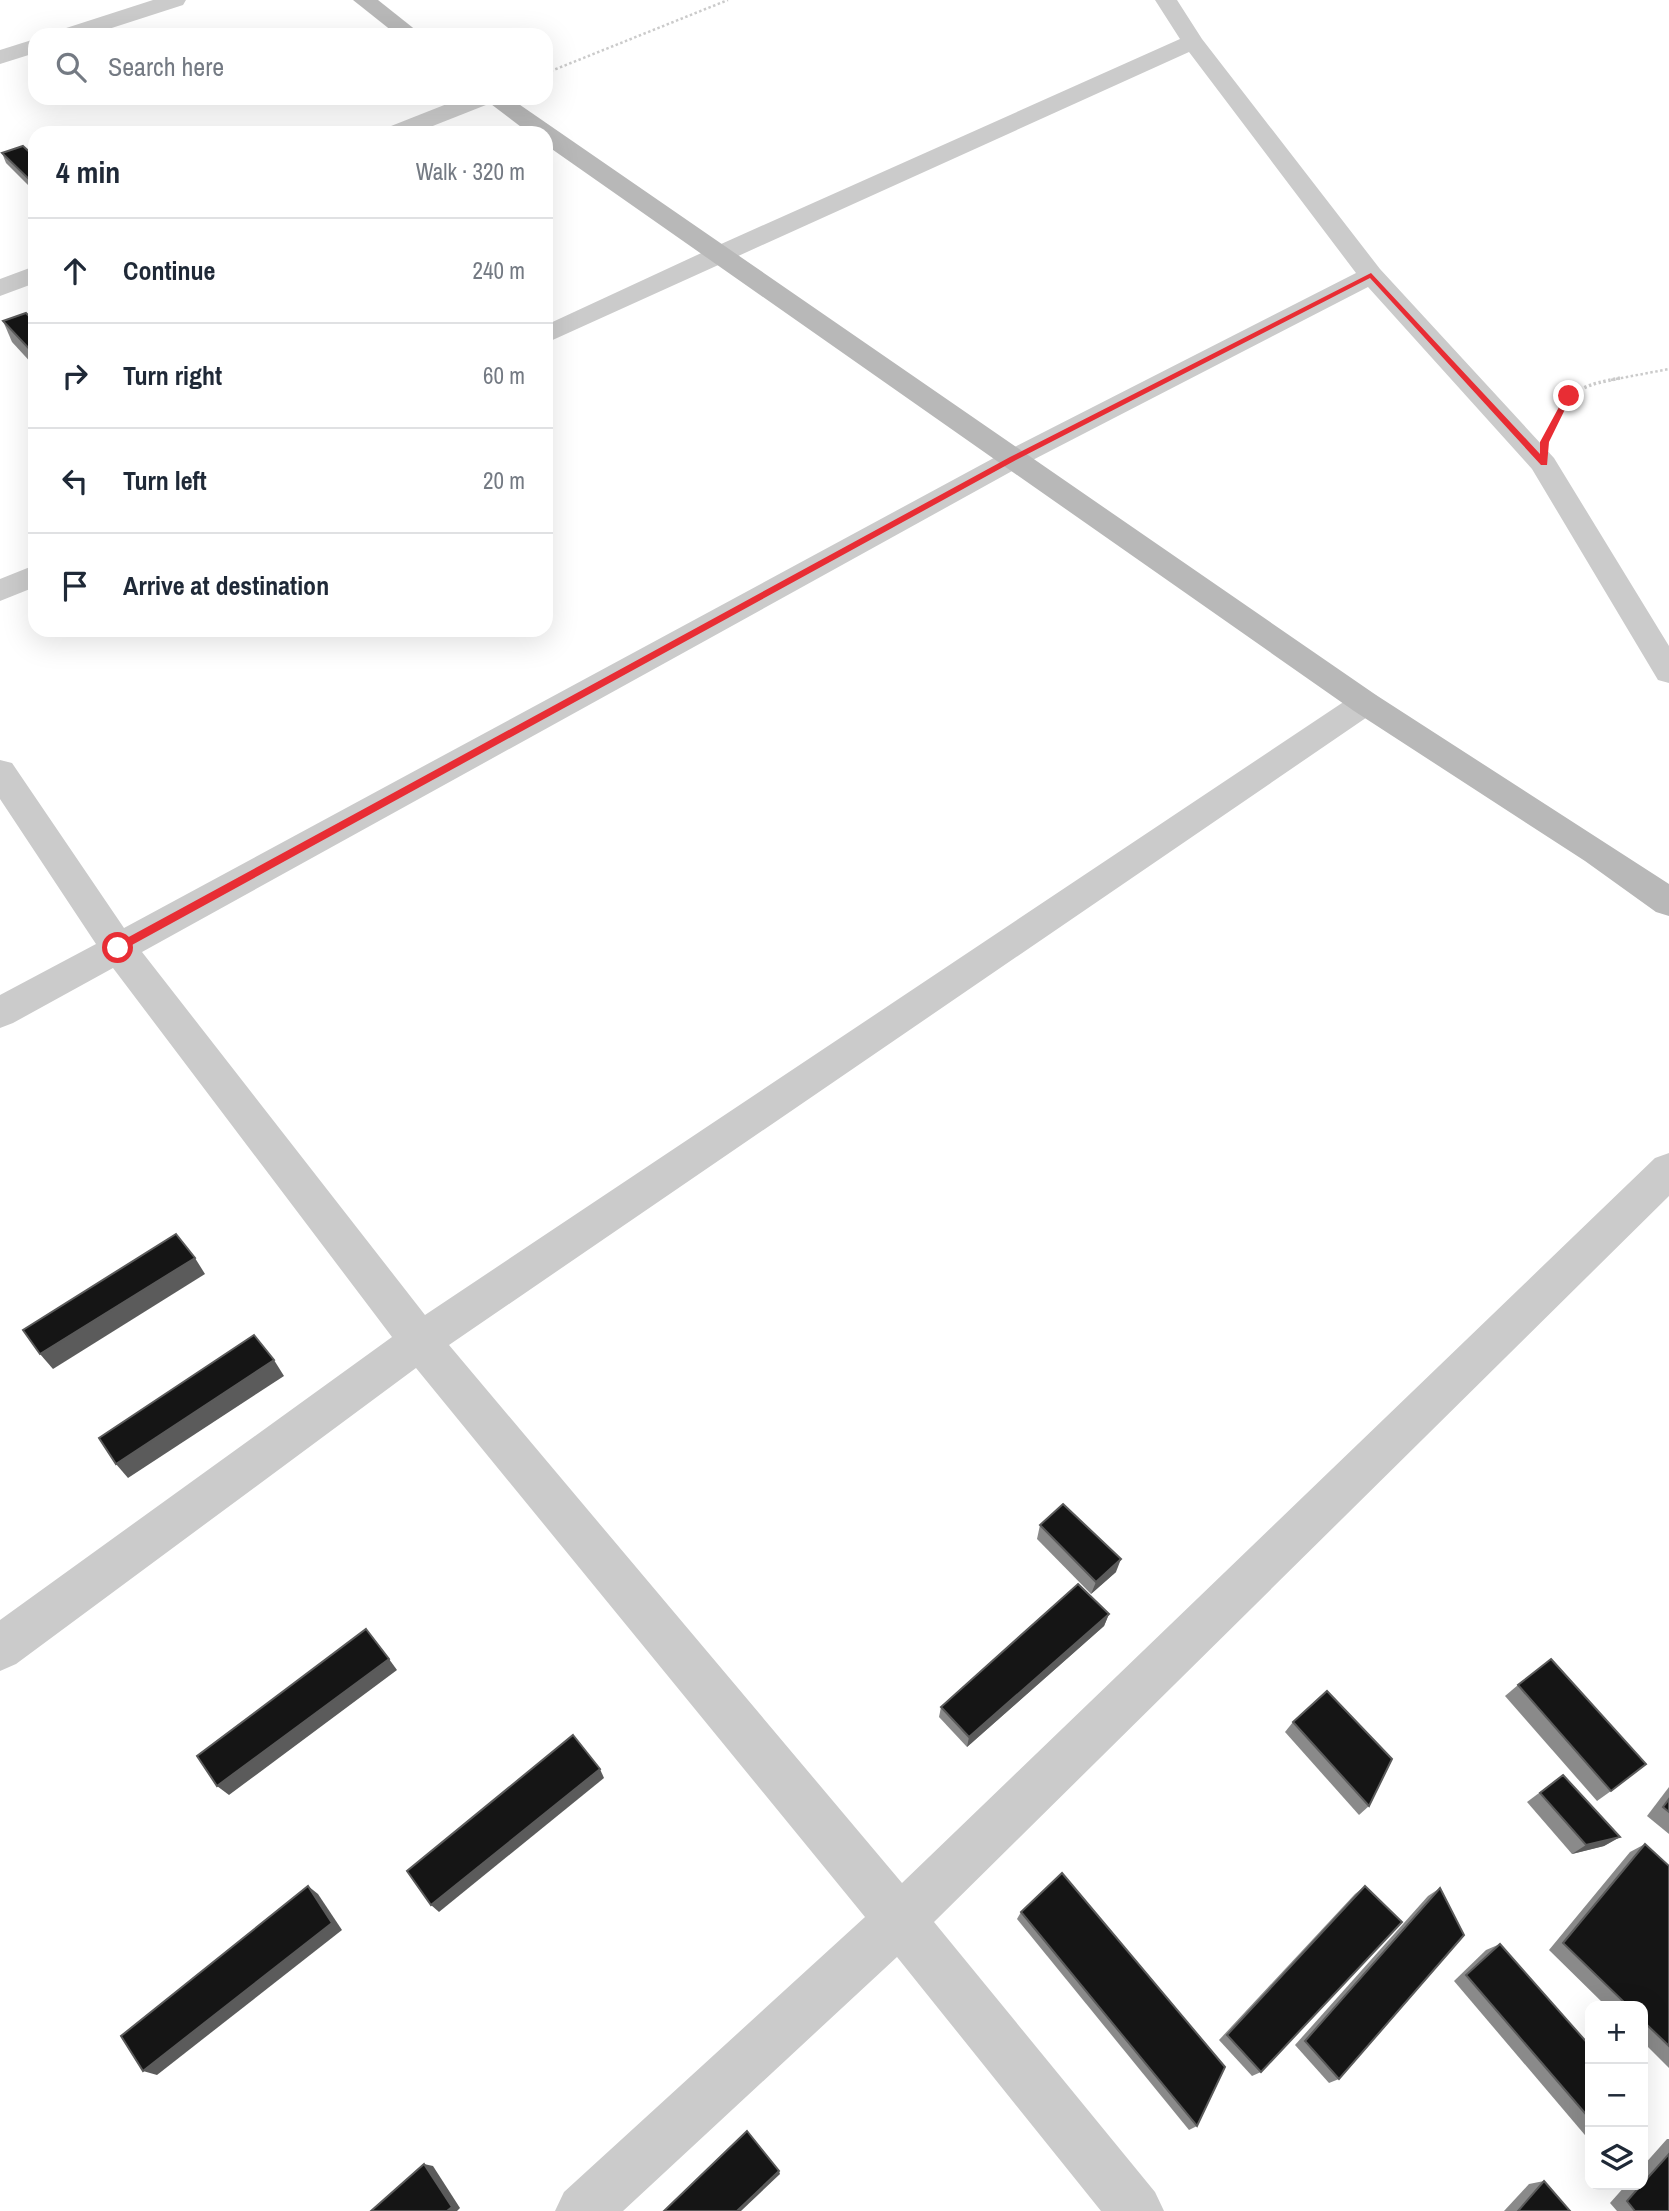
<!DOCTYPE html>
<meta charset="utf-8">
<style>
body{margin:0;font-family:"Archivo Narrow",sans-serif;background:#f2f2f3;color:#1f2937}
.controls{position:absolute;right:21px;bottom:21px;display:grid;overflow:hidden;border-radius:14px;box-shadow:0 7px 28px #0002}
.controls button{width:63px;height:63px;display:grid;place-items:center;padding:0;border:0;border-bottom:2px solid #e0e1e3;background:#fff;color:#1f2937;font:35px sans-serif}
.stop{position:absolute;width:21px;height:21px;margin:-16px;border:5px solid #e82d34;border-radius:50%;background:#fff}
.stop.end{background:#e82d34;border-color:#fff;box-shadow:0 2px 7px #0008}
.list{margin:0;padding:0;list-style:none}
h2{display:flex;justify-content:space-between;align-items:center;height:91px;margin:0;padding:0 28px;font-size:30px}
h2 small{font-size:23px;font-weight:400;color:#747a83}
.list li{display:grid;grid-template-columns:46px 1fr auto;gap:21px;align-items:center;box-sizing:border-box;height:105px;padding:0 28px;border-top:2px solid #e0e1e3}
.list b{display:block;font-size:26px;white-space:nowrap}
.list em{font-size:23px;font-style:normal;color:#747a83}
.icon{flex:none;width:38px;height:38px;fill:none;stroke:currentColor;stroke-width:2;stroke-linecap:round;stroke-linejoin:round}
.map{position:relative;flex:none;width:1669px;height:2211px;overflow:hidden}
.search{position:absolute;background:#fff;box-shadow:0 7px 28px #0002;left:28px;top:28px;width:525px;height:77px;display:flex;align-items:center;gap:18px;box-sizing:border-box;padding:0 24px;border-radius:21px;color:#747a83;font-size:26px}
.panel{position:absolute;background:#fff;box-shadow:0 7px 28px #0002;left:28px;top:126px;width:525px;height:511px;border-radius:21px}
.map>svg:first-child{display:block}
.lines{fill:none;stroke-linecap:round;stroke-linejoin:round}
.path-far1{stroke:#cbcbcb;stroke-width:2.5;stroke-dasharray:2.5 2.5;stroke-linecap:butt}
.path{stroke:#cbcbcb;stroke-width:3.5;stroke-dasharray:2.5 2.5;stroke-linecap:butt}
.street{fill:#cbcbcb;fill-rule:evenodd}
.secondary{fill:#b8b8b8;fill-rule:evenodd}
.wall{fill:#8a8a8a}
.shaded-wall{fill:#5b5b5b}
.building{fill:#151515;stroke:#5b5b5b;stroke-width:2}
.route{fill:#e82d34}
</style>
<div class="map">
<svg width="1669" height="2211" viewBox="0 0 1669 2211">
<rect width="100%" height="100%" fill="#fff"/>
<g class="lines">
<g class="path-far1">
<polyline points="546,73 728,0"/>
<polyline points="1611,380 1669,369"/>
</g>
<path class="path" d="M1557 416C1575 386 1587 385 1620 378"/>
<g class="street">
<polygon points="153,0 186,0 183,5 90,35 57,35 60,30"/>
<polygon points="1155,0 1177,0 1202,39 1380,269 1554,458 1669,646 1669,683 1658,680 1532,469 1368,287 1023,465 142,952 425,1315 1354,695 1365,692 1376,695 1381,703 1376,711 449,1345 902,1883 1655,1158 1669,1153 1669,1196 934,1922 1155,2192 1164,2211 1101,2211 897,1957 623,2211 555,2211 564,2192 865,1917 416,1368 16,1664 0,1671 0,1620 392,1337 113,968 13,1023 0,1028 0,995 96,944 0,799 0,760 12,763 124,928 1003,453 1356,273 1189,52 546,343 546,325 710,249 1180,39"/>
<polygon points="35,39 35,53 0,64 0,50"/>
<polygon points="462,98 495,98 491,103 415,133 382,133 386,128"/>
<polygon points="35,266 35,283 0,296 0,279"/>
<polygon points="35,565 35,587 0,601 0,579"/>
</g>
<g class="secondary">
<polygon points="353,0 378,0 422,35 397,35"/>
<polygon points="483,98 510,98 1376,695 1669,884 1669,916 1656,912 1585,861 1354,711 546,145 546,133 529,133"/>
</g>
</g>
<g class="wall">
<polygon points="2,153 35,157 35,192 6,163"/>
<polygon points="3,321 35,322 35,367 12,342"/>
<polygon points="1040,1525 1116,1572 1091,1594 1037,1539"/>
<polygon points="1109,1614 1104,1626 967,1747 939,1717 941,1707"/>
<polygon points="1518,1685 1611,1791 1597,1801 1505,1696"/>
<polygon points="1293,1722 1369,1806 1359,1815 1285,1732"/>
<polygon points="1563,1775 1620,1837 1604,1846 1572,1854 1527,1802"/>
<polygon points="1669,1787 1669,1834 1647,1816"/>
<polygon points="1645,1844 1669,1866 1669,2068 1643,2042 1643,2006 1606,2006 1549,1950 1630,1852"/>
<polygon points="1365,1886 1261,2072 1252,2076 1219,2040 1355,1894"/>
<polygon points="1440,1888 1339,2079 1329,2083 1295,2045 1428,1896"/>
<polygon points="1021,1912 1197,2126 1189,2130 1017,1919"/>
<polygon points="1500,1944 1590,2046 1590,2141 1454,1981 1486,1950"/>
<polygon points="1667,2139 1669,2139 1669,2211 1617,2211 1610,2203 1626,2185 1643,2185 1643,2166"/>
<polygon points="1544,2181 1570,2211 1504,2211 1529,2184"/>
</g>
<g class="shaded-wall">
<polygon points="195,1258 205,1274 53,1369 40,1354"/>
<polygon points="274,1360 284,1376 128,1478 116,1464"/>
<polygon points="1121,1559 1116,1572 1091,1594 1096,1582"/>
<polygon points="1109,1614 1104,1626 967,1747 969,1737"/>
<polygon points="389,1659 397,1670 229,1795 217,1786"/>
<polygon points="600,1769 604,1778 439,1912 431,1905"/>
<polygon points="1620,1837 1604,1846 1572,1854 1586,1845"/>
<polygon points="308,1886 318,1894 342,1930 157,2075 143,2071"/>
<polygon points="424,2164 433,2166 460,2208 457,2211 447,2211"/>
<polygon points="779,2171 780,2174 741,2211 737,2211"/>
</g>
<g class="building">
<polygon points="23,146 35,157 35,185 2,153"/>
<polygon points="26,313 35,322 35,355 3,321"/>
<polygon points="176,1234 195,1258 40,1354 23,1330"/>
<polygon points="254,1335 274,1360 116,1464 99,1438"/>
<polygon points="1063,1504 1121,1559 1096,1582 1040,1525"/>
<polygon points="1078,1584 1109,1614 969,1737 941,1707"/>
<polygon points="366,1629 389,1659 217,1786 197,1756"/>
<polygon points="1551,1659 1646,1764 1611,1791 1518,1685"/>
<polygon points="1327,1691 1392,1759 1369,1806 1293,1722"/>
<polygon points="573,1735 600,1769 431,1905 407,1871"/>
<polygon points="1563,1775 1620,1837 1586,1845 1540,1793"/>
<polygon points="1669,1799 1669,1812 1663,1807"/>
<polygon points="1645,1844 1669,1866 1669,2046 1643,2021 1643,2006 1628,2006 1563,1943"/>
<polygon points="1062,1873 1225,2067 1197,2126 1021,1912"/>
<polygon points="308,1886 332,1923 143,2071 121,2036"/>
<polygon points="1365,1886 1402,1922 1261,2072 1227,2035"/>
<polygon points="1440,1888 1464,1935 1339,2079 1305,2041"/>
<polygon points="1500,1944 1590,2046 1590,2119 1466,1975"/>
<polygon points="747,2131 779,2171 737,2211 664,2211"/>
<polygon points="1669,2154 1669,2211 1635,2211 1627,2201 1641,2185 1643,2185 1643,2183"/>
<polygon points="424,2164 452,2207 447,2211 371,2211"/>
<polygon points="1544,2181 1570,2211 1518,2211"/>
</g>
<polygon class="route" points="1371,273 1540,454 1540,442 1565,396 1572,395 1549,442 1547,465 1541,465 1370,278 1016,460 121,951 114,951 114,945 1010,457"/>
</svg>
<div class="controls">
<button>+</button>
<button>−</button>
<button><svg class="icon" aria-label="layers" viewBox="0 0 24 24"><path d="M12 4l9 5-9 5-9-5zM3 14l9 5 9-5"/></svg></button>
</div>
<div class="stop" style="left:118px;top:948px"></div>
<div class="stop end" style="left:1569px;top:396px"></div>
<div class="search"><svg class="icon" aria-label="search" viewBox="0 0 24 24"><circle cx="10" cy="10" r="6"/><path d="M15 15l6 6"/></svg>Search here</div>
<section class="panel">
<h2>4 min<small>Walk · 320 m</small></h2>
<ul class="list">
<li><svg class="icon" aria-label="ahead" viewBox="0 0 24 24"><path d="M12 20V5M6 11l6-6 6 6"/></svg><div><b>Continue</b></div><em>240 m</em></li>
<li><svg class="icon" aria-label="right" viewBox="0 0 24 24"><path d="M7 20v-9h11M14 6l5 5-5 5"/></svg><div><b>Turn right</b></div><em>60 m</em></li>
<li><svg class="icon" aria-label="left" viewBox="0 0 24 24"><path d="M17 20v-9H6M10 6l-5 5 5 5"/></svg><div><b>Turn left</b></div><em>20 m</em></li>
<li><svg class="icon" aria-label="arrive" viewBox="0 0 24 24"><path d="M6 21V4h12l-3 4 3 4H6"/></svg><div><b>Arrive at destination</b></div></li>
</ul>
</section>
</div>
